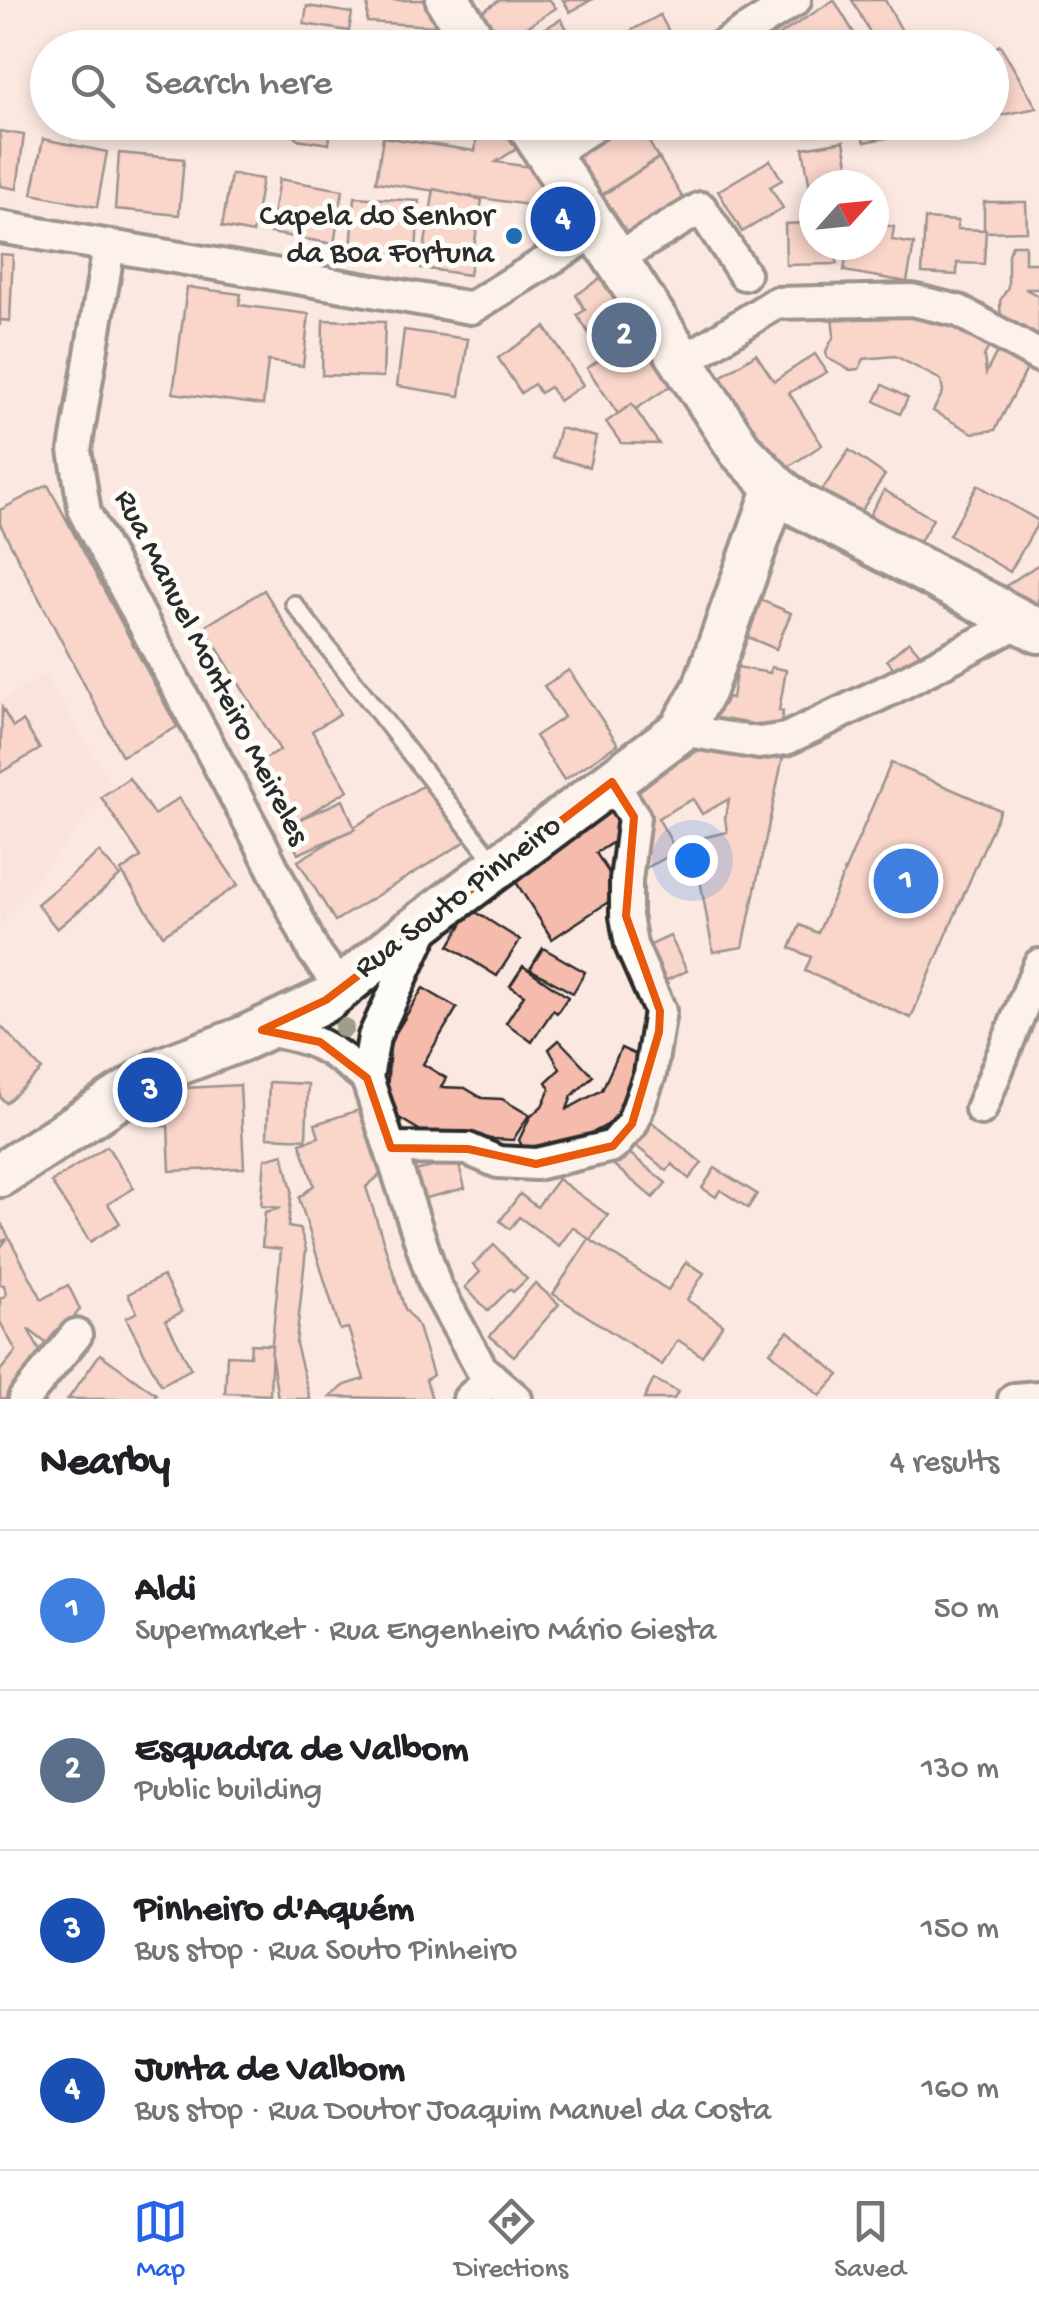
<!DOCTYPE html>
<meta charset="utf-8">
<style>
body{margin:0;font-family:"Gochi Hand",sans-serif;background:#f2f2f2;color:#202124}
.compass{position:absolute;left:799px;top:170px;width:90px;height:90px;border-radius:50%;background:#fff;box-shadow:0 5px 15px #0003;rotate:63deg}
.you{position:absolute;left:692px;top:860px;width:35px;height:35px;margin:-25px;border:8px solid #fff;border-radius:50%;background:#1a73e8;box-shadow:0 0 0 15px #1a73e833}
.badge{display:grid;place-items:center;width:65px;height:65px;border-radius:50%;background:#2563eb;color:#fff;font-size:32px;font-weight:700}
.pin{position:absolute;translate:-50% -50%;border:5px solid #fff;box-shadow:0 2px 10px #0006}
.list{margin:0;padding:0;list-style:none}
h2{display:flex;justify-content:space-between;align-items:center;height:130px;margin:0;padding:0 40px;font-size:42px}
h2 small{font-size:32px;font-weight:400;color:#757577}
.list li{display:grid;grid-template-columns:65px 1fr auto;gap:30px;align-items:center;box-sizing:border-box;height:160px;padding:0 40px;border-top:2px solid #e0e0e0}
.list b{display:block;font-size:38px;white-space:nowrap}
.list p{margin:0;font-size:32px;white-space:nowrap;color:#757577}
.list em{font-size:32px;font-style:normal;color:#757577}
.icon{flex:none;width:55px;height:55px;fill:none;stroke:currentColor;stroke-width:2;stroke-linecap:round;stroke-linejoin:round}
.map{position:relative;flex:none;width:1039px;height:1399px;overflow:hidden}
.search{position:absolute;background:#fff;box-shadow:0 5px 15px #0003;left:30px;right:30px;top:30px;height:110px;display:flex;align-items:center;gap:25px;box-sizing:border-box;padding:0 35px;border-radius:55px;color:#757577;font-size:38px}
.sheet{height:770px;background:#fff}
nav{display:flex;justify-content:space-around;align-items:center;box-sizing:border-box;height:140px;border-top:2px solid #e0e0e0;background:#fff;font-size:28px;color:#757577}
nav a{display:grid;justify-items:center;gap:5px}
nav .on{color:#2563eb}
.map>svg:first-child{display:block}
.built{fill:#f9dcd1}
.building{fill:#f5bcad;stroke:#2b2b2b;stroke-width:2.5}
.lines{fill:none;stroke-linecap:round;stroke-linejoin:round}
.lane-casing{stroke:#2b2b2b;stroke-width:22}
.street-casing{stroke:#2b2b2b;stroke-width:38}
.secondary-casing{stroke:#2b2b2b;stroke-width:50}
.lane{stroke:#fdfcf7;stroke-width:15}
.street{stroke:#fdfcf7;stroke-width:30}
.secondary{stroke:#fdfcf7;stroke-width:42}
.tree{fill:#a09d8d}
.marked{fill:none;stroke:#e8590c;stroke-width:8;stroke-linejoin:round}
.poi-dot{fill:#1f6fb2;stroke:#fdfcf7;stroke-width:4}
.labels{text-anchor:middle;dominant-baseline:central;stroke-width:10;stroke-linejoin:round;paint-order:stroke}
.poi-label{font-size:32px;fill:#2b2b2b;stroke:#fdfcf7;text-anchor:end}
.street-label{font-size:32px;fill:#2b2b2b;stroke:#fdfcf7}
</style>
<div class="map">
<svg width="1039" height="1399" viewBox="0 0 1039 1399">
<rect width="100%" height="100%" fill="#fbe9e1"/>
<filter id="ink" filterUnits="userSpaceOnUse"><feTurbulence type="fractalNoise" baseFrequency=".01" numOctaves="2"/><feDisplacementMap in="SourceGraphic" scale="20" xChannelSelector="R" yChannelSelector="G"/><feConvolveMatrix kernelMatrix="1 2 1 2 8 2 1 2 1" color-interpolation-filters="sRGB"/></filter>
<g filter="url(#ink)">
<polygon class="built" points="45,674 112,786 0,925 0,702"/>
<g class="building">
<polygon points="368,0 435,0 434,26 367,22"/>
<polygon points="500,0 550,0 556,8 498,46 477,15"/>
<polygon points="563,0 591,0 570,12"/>
<polygon points="834,0 863,48 759,48"/>
<polygon points="852,0 885,0 902,31 877,45"/>
<polygon points="307,6 352,13 349,31 304,24"/>
<polygon points="660,15 678,48 599,48"/>
<polygon points="561,19 578,48 513,48"/>
<polygon points="1000,45 1037,108 992,117 992,50"/>
<polygon points="287,122 332,122 329,144 297,139"/>
<polygon points="509,122 526,149 518,148 496,162 538,168 561,210 376,182 383,137 475,151 478,125 465,122"/>
<polygon points="626,122 638,122 658,158 597,198 576,164 580,151"/>
<polygon points="808,122 963,122 865,142 856,126 810,135"/>
<polygon points="0,131 24,135 17,189 0,186"/>
<polygon points="43,139 107,152 97,207 32,194"/>
<polygon points="844,141 852,185 814,185 814,193 811,194 803,148"/>
<polygon points="119,153 184,159 179,215 115,209"/>
<polygon points="659,158 684,200 635,233 623,233 597,199"/>
<polygon points="770,160 782,180 770,187 783,208 742,232 718,191"/>
<polygon points="231,174 262,179 253,233 222,227"/>
<polygon points="279,179 343,190 334,244 270,233"/>
<polygon points="434,189 482,200 469,275 421,268"/>
<polygon points="355,197 419,201 416,255 351,250"/>
<polygon points="984,202 1026,202 1027,231 984,232"/>
<polygon points="804,214 814,214 814,245 836,245 837,264 786,265 785,224 805,223"/>
<polygon points="925,219 958,221 957,229 986,230 984,264 957,263 957,275 922,273"/>
<polygon points="874,223 894,227 892,240 914,244 907,282 844,271 848,245 874,245"/>
<polygon points="1012,245 1025,245 1025,263 1039,263 1039,289 1025,289 1039,296 1039,346 1001,326 1000,301 1008,287 1008,254"/>
<polygon points="0,254 13,255 10,321 0,320 0,326"/>
<polygon points="604,276 675,383 636,409 632,404 618,414 587,368 604,357 577,315 585,310 576,295"/>
<polygon points="187,287 241,294 239,305 309,314 303,366 268,361 263,405 173,393"/>
<polygon points="936,303 993,340 984,356 986,373 1003,340 1034,356 995,430 973,433 933,411 943,392 941,380 895,356 864,359 859,369 850,370 827,358 826,351 834,336 832,315"/>
<polygon points="323,320 385,322 383,377 322,375"/>
<polygon points="545,327 583,385 559,401 550,387 540,393 534,384 521,393 498,358"/>
<polygon points="404,330 468,339 460,396 397,386"/>
<polygon points="756,354 774,381 815,354 827,372 789,393 822,445 779,473 719,378"/>
<polygon points="883,385 908,398 900,414 875,401"/>
<polygon points="632,404 659,444 621,443 606,422"/>
<polygon points="560,428 596,437 589,467 552,457"/>
<polygon points="849,450 885,475 855,520 819,495"/>
<polygon points="48,485 177,727 122,756 0,524 0,510"/>
<polygon points="978,485 1039,521 1010,572 949,535"/>
<polygon points="884,490 933,519 914,552 865,523"/>
<polygon points="1039,564 1039,609 1025,619 1004,587"/>
<polygon points="264,590 340,714 312,731 348,790 287,827 250,768 280,750 204,627"/>
<polygon points="754,597 791,613 776,649 738,633"/>
<polygon points="909,641 930,666 908,685 887,660"/>
<polygon points="737,667 770,673 771,667 786,670 779,711 783,711 779,736 709,724 714,695 732,698"/>
<polygon points="569,670 618,744 564,780 535,736 564,717 544,686"/>
<polygon points="2,708 13,727 23,721 40,749 0,773"/>
<polygon points="706,746 785,747 743,947 713,952 693,840 727,832 725,817 729,799 702,814 693,799 658,818 677,852 640,871 630,790"/>
<polygon points="891,763 1000,810 911,1018 805,971 811,957 790,948 800,925 818,933"/>
<polygon points="129,778 154,815 179,798 238,885 163,935 121,871 141,857 101,797"/>
<polygon points="432,780 468,840 335,921 298,861"/>
<polygon points="615,799 634,829 596,853 622,893 552,939 507,868"/>
<polygon points="343,800 355,829 298,854 285,826"/>
<polygon points="99,852 120,876 57,929 37,904"/>
<polygon points="471,909 520,940 497,976 449,946"/>
<polygon points="670,936 687,971 658,984 642,949"/>
<polygon points="543,948 585,972 573,993 530,969"/>
<polygon points="523,966 568,997 557,1013 553,1010 532,1042 506,1023 524,995 510,986"/>
<polygon points="423,988 457,1008 423,1064 446,1078 441,1087 465,1088 482,1098 502,1099 529,1115 513,1140 429,1136 386,1110 390,1042"/>
<polygon points="0,1025 42,1070 6,1103 0,1097"/>
<polygon points="559,1040 593,1076 572,1096 567,1109 602,1090 621,1048 641,1057 622,1117 545,1158 523,1148 519,1140 530,1117 542,1106 550,1089 546,1082 560,1069 549,1049"/>
<polygon points="269,1082 308,1084 306,1139 267,1137"/>
<polygon points="240,1085 244,1168 170,1171 168,1126 160,1126 159,1099 184,1098 183,1088"/>
<polygon points="359,1110 381,1174 366,1187 405,1309 417,1324 433,1375 426,1380 432,1399 330,1397 345,1385 364,1379 348,1328 340,1330 299,1198 314,1185 300,1143 319,1137 315,1124"/>
<polygon points="643,1115 702,1163 689,1179 672,1164 667,1171 625,1137"/>
<polygon points="107,1146 134,1188 108,1204 120,1223 90,1242 51,1182"/>
<polygon points="622,1147 666,1183 653,1198 610,1162"/>
<polygon points="283,1154 292,1190 288,1227 300,1229 306,1249 296,1344 310,1399 278,1399 271,1353 281,1249 262,1247 265,1212 281,1208 261,1206 265,1159"/>
<polygon points="458,1161 465,1188 422,1199 415,1171"/>
<polygon points="715,1168 757,1194 748,1208 720,1190 716,1197 702,1188"/>
<polygon points="558,1179 608,1215 590,1240 573,1227 559,1246 519,1217 510,1229 500,1221 520,1194 537,1207"/>
<polygon points="0,1221 42,1299 68,1285 80,1309 51,1347 28,1329 43,1357 11,1399 0,1399 0,1371 16,1351 0,1322 0,1299 6,1295 4,1285 0,1285 0,1248 7,1239 0,1242"/>
<polygon points="589,1239 668,1290 686,1262 704,1273 687,1300 723,1324 702,1356 678,1340 662,1365 553,1294"/>
<polygon points="494,1245 527,1279 513,1292 510,1289 488,1311 465,1287 480,1272 473,1265"/>
<polygon points="163,1276 182,1312 166,1320 191,1369 161,1385 126,1318 137,1312 128,1294"/>
<polygon points="535,1283 559,1304 514,1356 490,1336"/>
<polygon points="788,1331 839,1375 820,1396 770,1352"/>
<polygon points="251,1344 272,1345 270,1395 225,1393 227,1355 250,1356"/>
<polygon points="100,1354 156,1394 153,1399 68,1399"/>
<polygon points="654,1379 678,1392 674,1399 644,1399"/>
</g>
<g class="lines">
<g class="lane-casing">
<polyline id="lane" points="294,604 495,863"/>
</g>
<g class="street-casing">
<g id="street">
<polyline points="719,48 795,0"/>
<polyline points="548,155 600,122"/>
<polyline points="0,227 471,308 596,231"/>
<polyline points="109,246 75,450 85,513 261,844 313,950 341,988"/>
<polyline points="614,260 701,208 744,274"/>
<polyline points="681,363 776,303 912,300 959,311 1039,356"/>
<polyline points="681,730 759,743 786,739 889,690 1021,621"/>
<polyline points="428,920 374,1037 367,1078 435,1285 482,1370 516,1399"/>
<path d="M262 1030C312 1036 328 1046 367 1078"/>
<polyline points="981,1109 1039,965"/>
<polyline points="391,1148 468,1149 498,1162 536,1164 613,1146 632,1124 650,1074 660,1011 631,945 626,916 626,880 634,817 612,782"/>
<polyline points="24,1399 76,1335"/>
<polyline points="469,1399 492,1378"/>
<polyline points="1014,1399 1039,1397"/>
</g>
</g>
<g class="secondary-casing">
<g id="secondary">
<polyline points="448,0 478,48"/>
<polyline points="527,122 740,450 776,487 799,505 1039,631"/>
<polyline points="0,1175 163,1069 242,1039 326,1000 405,936 681,730 704,690 776,487"/>
</g>
</g>
<use href="#lane" class="lane"/>
<use href="#street" class="street"/>
<use href="#secondary" class="secondary"/>
</g>
<circle class="tree" cx="344" cy="1028" r="10"/>
</g>
<path d="M0 0H1039V1399H0ZM612 782 634 817 626 916 660 1011 659 1032 632 1124 613 1146 536 1164 468 1149 391 1148 367 1078 320 1042 262 1030 326 1000Z" fill="#fbe9e1" fill-opacity=".55" fill-rule="evenodd"/>
<path class="marked" d="M612 782 634 817 626 916 660 1011 659 1032 632 1124 613 1146 536 1164 468 1149 391 1148 367 1078 320 1042 262 1030 326 1000Z"/>
<circle class="poi-dot" cx="514" cy="236" r="10"/>
<g class="labels">
<g class="poi-label">
<text x="494" y="218">Capela do Senhor<tspan x="494" dy="37">da Boa Fortuna</tspan></text>
</g>
<g class="street-label">
<text transform="translate(210 668) rotate(63)">Rua Manuel Monteiro Meireles</text>
<text transform="translate(459 898) rotate(-37)">Rua Souto Pinheiro</text>
</g>
</g>
</svg>
<svg class="compass" viewBox="-18 -18 36 36"><path d="M0-13l5 13h-10z" fill="#e53935"/><path d="M0 13l5-13h-10z" fill="#757577"/></svg>
<div class="you"></div>
<div class="pin badge" style="left:906px;top:881px;background:#3f7fe0">1</div>
<div class="pin badge" style="left:624px;top:335px;background:#5c6f8a">2</div>
<div class="pin badge" style="left:150px;top:1090px;background:#1a4fb4">3</div>
<div class="pin badge" style="left:563px;top:219px;background:#1a4fb4">4</div>
<div class="search"><svg class="icon" aria-label="search" viewBox="0 0 24 24"><circle cx="10" cy="10" r="6"/><path d="M15 15l6 6"/></svg>Search here</div>
</div>
<section class="sheet">
<h2>Nearby<small>4 results</small></h2>
<ul class="list">
<li><span class="badge" style="background:#3f7fe0">1</span><div><b>Aldi</b><p>Supermarket · Rua Engenheiro Mário Giesta</p></div><em>50 m</em></li>
<li><span class="badge" style="background:#5c6f8a">2</span><div><b>Esquadra de Valbom</b><p>Public building</p></div><em>130 m</em></li>
<li><span class="badge" style="background:#1a4fb4">3</span><div><b>Pinheiro d'Aquém</b><p>Bus stop · Rua Souto Pinheiro</p></div><em>150 m</em></li>
<li><span class="badge" style="background:#1a4fb4">4</span><div><b>Junta de Valbom</b><p>Bus stop · Rua Doutor Joaquim Manuel da Costa</p></div><em>160 m</em></li>
</ul>
</section>
<nav>
<a class="on"><svg class="icon" aria-label="map" viewBox="0 0 24 24"><path d="M3 6l6-2 6 2 6-2v14l-6 2-6-2-6 2zM9 4v14M15 6v14"/></svg>Map</a>
<a><svg class="icon" aria-label="directions" viewBox="0 0 24 24"><path d="M12 3l9 9-9 9-9-9zM9 14v-3h6M13 9l2 2-2 2"/></svg>Directions</a>
<a><svg class="icon" aria-label="saved" viewBox="0 0 24 24"><path d="M7 4h10v16l-5-4-5 4z"/></svg>Saved</a>
</nav>
